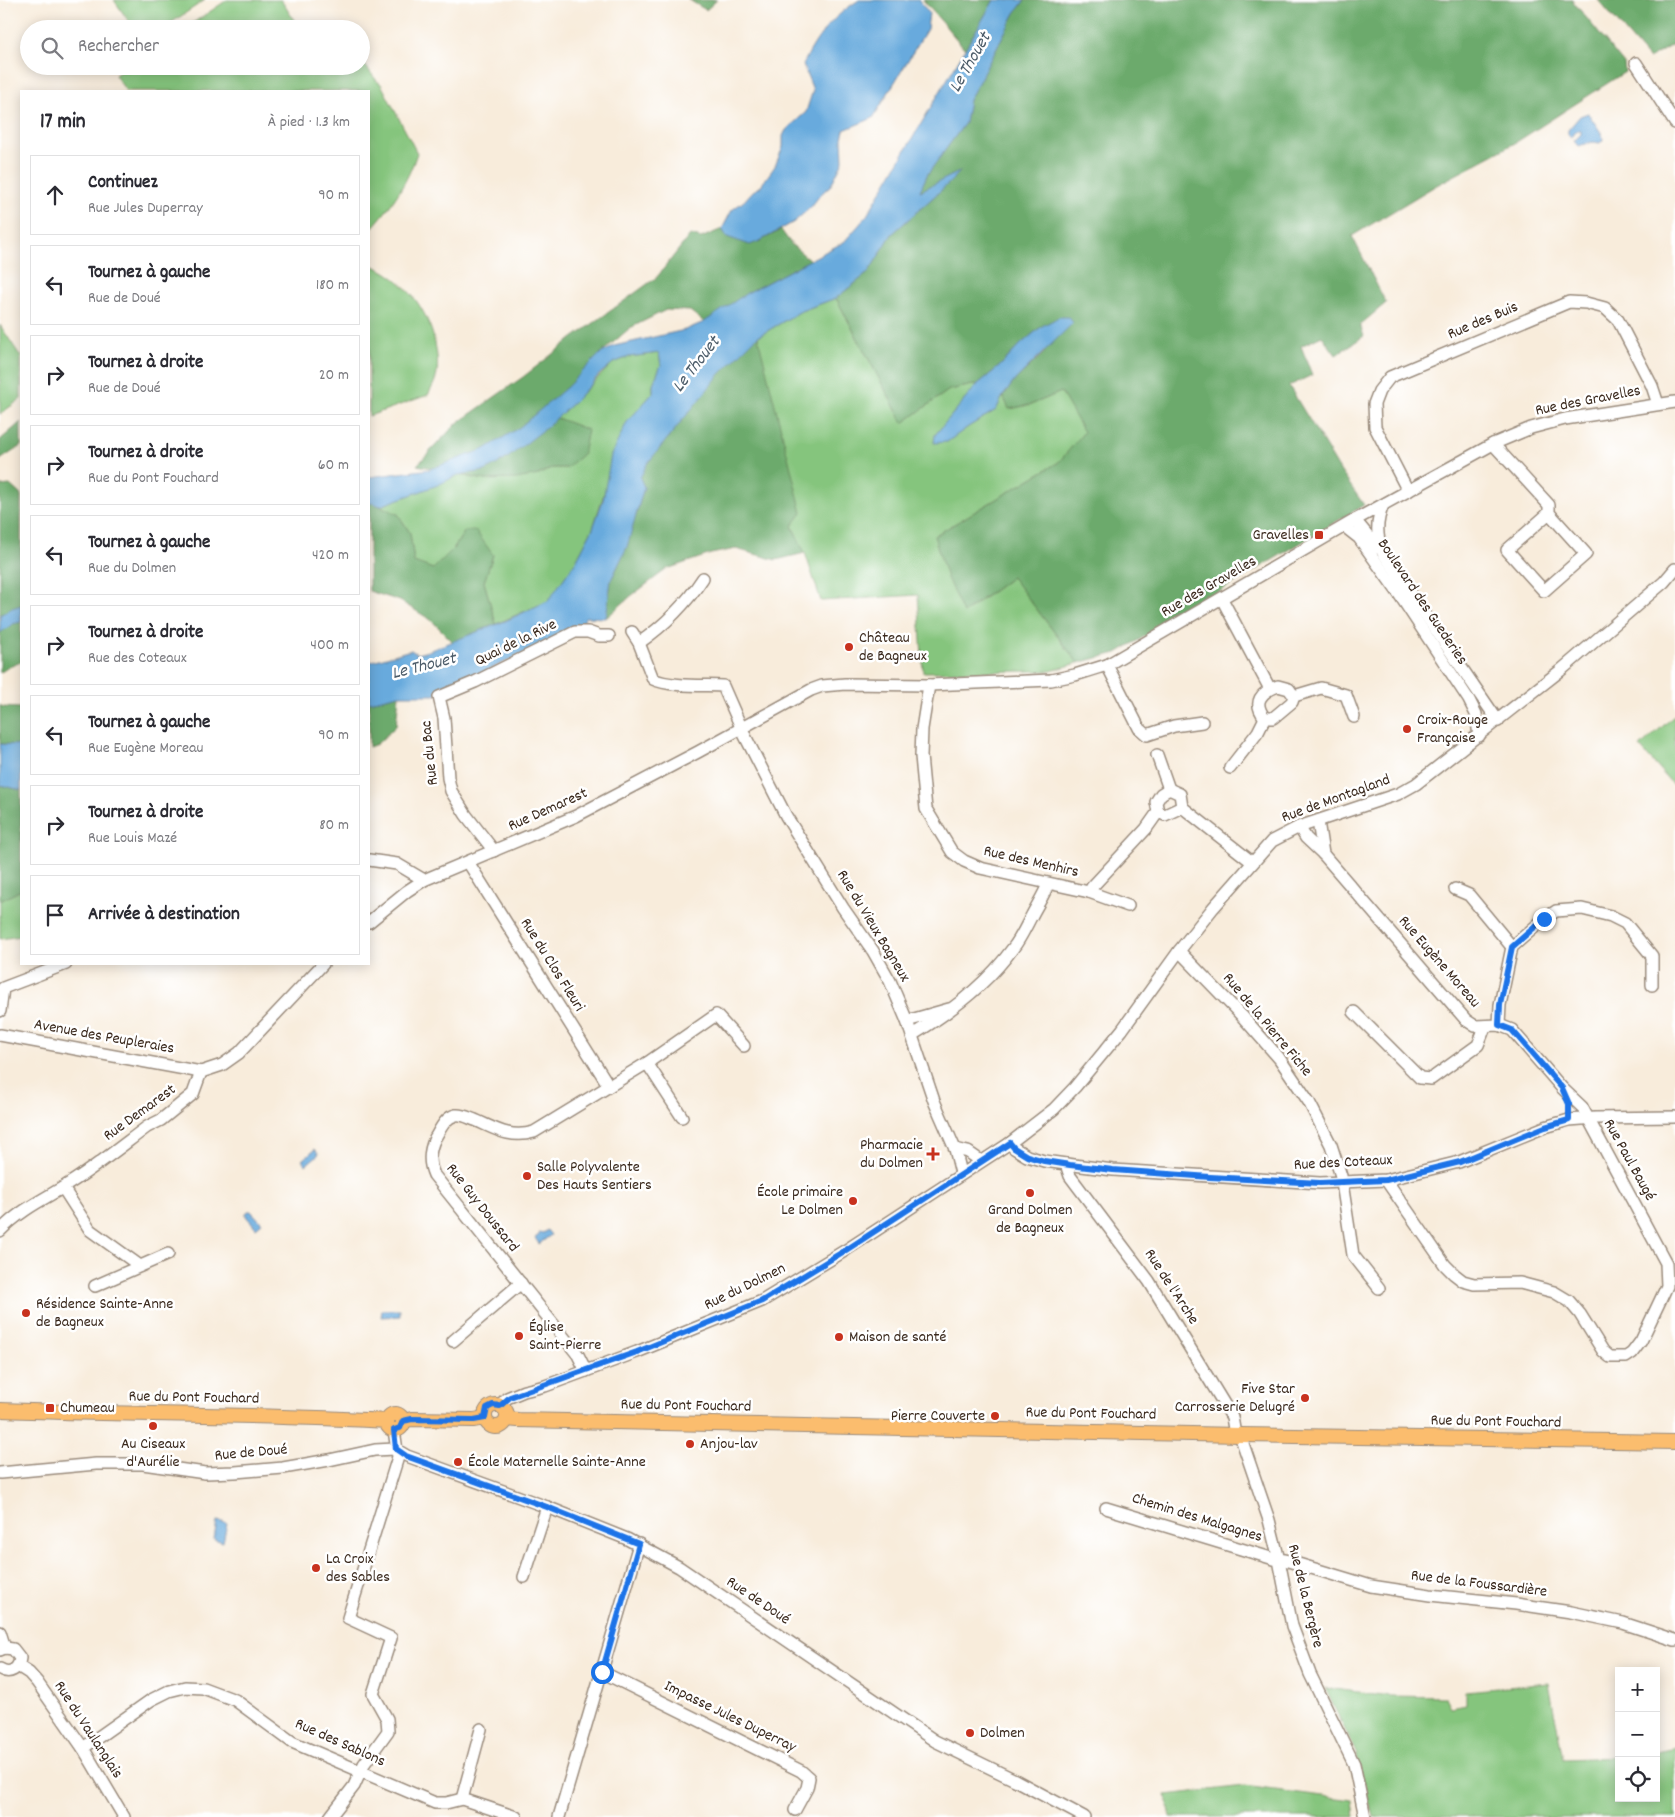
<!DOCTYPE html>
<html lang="fr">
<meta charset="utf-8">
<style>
body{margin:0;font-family:Dekko,sans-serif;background:#f2f2f3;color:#2b2b33}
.controls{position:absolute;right:15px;bottom:15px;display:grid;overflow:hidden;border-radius:0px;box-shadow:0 2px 12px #0003}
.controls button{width:45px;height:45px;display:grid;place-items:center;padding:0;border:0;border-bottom:1px solid #e1e1e2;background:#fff;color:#2b2b33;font:25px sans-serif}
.stop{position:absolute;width:15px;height:15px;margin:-11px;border:4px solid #1a73e8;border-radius:50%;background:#fff}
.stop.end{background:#1a73e8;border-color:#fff;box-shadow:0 1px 5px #0008}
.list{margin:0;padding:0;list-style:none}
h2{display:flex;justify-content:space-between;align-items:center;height:65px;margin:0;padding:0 20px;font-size:21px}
h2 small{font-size:16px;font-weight:400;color:#7c7c81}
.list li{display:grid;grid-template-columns:32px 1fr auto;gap:15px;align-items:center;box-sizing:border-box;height:80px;margin:0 10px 10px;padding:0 10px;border:1px solid #e1e1e2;border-radius:0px}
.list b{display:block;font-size:19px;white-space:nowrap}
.list p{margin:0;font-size:16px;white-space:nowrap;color:#7c7c81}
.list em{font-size:16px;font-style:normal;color:#7c7c81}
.icon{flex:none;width:28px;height:28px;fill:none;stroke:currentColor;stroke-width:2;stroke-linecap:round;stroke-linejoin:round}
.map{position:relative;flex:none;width:1675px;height:1817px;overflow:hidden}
.search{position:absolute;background:#fff;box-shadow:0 2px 12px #0003;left:20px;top:20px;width:350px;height:55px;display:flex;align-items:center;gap:12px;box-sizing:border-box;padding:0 18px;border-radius:28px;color:#7c7c81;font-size:19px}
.panel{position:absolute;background:#fff;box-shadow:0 2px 12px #0003;left:20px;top:90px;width:350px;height:875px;border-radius:0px}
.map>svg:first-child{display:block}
.green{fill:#85c57d;stroke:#60784e}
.forest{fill:#6caa6c;stroke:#546a45}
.water{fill:#68aadd;stroke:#526a7e}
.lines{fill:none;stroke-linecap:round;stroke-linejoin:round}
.minor-casing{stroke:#9a8b7c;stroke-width:14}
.major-casing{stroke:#9a8b7c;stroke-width:16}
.minor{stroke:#fff;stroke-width:11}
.major{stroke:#fbbd6e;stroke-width:14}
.route{stroke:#1a73e8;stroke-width:6}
.poi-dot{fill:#c8321e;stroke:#fff;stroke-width:2}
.labels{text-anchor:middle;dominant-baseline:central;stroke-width:5;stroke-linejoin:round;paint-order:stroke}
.street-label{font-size:16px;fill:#3b2a1e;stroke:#fff}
.poi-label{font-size:16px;fill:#3b2a1e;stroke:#fff;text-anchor:start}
.water-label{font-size:18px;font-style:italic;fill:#4d5d6a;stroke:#fff}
</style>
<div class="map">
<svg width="1675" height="1817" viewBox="0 0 1675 1817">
<rect width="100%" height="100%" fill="#fff"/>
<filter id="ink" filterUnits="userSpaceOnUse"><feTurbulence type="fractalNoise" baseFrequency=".02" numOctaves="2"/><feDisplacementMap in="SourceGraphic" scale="10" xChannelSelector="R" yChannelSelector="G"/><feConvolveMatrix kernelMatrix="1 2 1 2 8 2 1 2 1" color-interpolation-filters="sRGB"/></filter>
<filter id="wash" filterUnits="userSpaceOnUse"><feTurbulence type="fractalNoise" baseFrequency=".0096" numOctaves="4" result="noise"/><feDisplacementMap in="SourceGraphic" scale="20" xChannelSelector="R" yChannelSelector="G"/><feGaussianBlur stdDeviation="1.12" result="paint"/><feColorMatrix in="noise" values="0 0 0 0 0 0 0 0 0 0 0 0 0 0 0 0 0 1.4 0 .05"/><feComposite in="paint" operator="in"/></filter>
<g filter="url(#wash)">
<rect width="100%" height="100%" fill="#f8ecdb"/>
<g class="green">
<polygon points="114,0 205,0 162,29 134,29"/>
<polygon points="227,0 281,0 300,29 184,29"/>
<path d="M361 60 377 81 381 84 417 153C408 182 390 209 369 231V91H126L115 75 128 66H361Z"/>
<path d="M369 264C403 277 427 307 435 343 437 354 439 366 436 378 434 384 431 390 428 395L369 416Z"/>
<polygon points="836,298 903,423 949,390 978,384 935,435 947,442 968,427 996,410 1003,396 1010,409 1033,404 1061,392 1085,432 1059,462 934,536 964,613 1012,577 1078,663 1051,671 923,672 918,595 821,601 805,553 792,526 757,337 801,311"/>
<polygon points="0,325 21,357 21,399 0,414"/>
<polygon points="659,353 661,365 653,384 653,393 627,422 593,528 576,561 552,596 548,601 496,624 484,582 493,555 465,531 453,549 433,569 414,563 410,533 398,514 380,506 437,485 458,475 485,480 538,475 552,468 567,468 568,423 557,418 613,363 629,357"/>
<polygon points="1675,715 1675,783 1673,785 1640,747"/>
<polygon points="21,890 21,936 0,939 0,901"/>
<polygon points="1549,1683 1563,1759 1619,1757 1619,1798 1656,1798 1656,1752 1675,1748 1675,1817 1373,1817 1356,1753 1325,1688 1392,1696 1446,1697 1451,1707 1466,1704 1466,1691"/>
<polygon points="1244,1786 1353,1800 1355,1817 1171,1817 1166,1795"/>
</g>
<g class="forest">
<polygon points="689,0 717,0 706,10"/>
<polygon points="923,0 994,0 965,49"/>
<polygon points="1025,0 1572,0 1624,64 1625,72 1515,143 1435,186 1352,236 1386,303 1360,325 1364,336 1336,355 1322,336 1301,346 1312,375 1289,386 1341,472 1364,505 1117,653 1078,663 1012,577 963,613 947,578 934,536 1059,462 1084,432 1061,392 1033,404 1009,409 1003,396 1016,379 1045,352 1042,326 1022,343 1000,366 978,384 949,390 903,423 836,298 868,273 892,234 948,184 960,172 919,192 927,175 965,123 969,100 1015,13"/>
<polygon points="1598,0 1675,0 1675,43 1649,59"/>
<polygon points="722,229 727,237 760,241 781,230 792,245 810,260 747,293 802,513 792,526 805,553 776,560 736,549 711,554 667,569 631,596 606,618 611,580 627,547 644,487 640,478 704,322 690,311 666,310 630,328 600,354 567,387 557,418 588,430 583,454 567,468 552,468 538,475 516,479 485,480 417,465 456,424 523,377 573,338 657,277 690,235 701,238"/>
<polygon points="21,422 21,446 0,460 0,440"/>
<polygon points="10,485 21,495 21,662 7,668 0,673 0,486"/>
<polygon points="369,502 373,503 398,514 410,533 414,562 433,569 453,549 465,531 476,531 493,555 484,582 496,624 453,642 431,620 400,601 369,591"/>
<polygon points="399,695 396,726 377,744 369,747 369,702"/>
<polygon points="0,705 3,707 21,708 21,745 0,744"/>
<polygon points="0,785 21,790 21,890 0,901"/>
</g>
<g class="water">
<path d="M859 0H919L929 13 927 29 873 118 844 130 842 138 843 161 831 185 820 195 811 207 794 222 760 241 750 245 727 237 722 229 732 210 744 201 753 191 760 187 775 166 783 147V136L786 130 806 112 813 90 803 65C816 37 832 17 859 0Z"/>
<polygon points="994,0 1025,0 1015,13 969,100 965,123 927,175 920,191 961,171 948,184 892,234 868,273 836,298 801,311 757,337 720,374 647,464 640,478 644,487 627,547 611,580 606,618 585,617 583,626 435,695 399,695 369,702 369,662 411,650 417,654 428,651 505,621 548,601 576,561 593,528 603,500 611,455 627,422 653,393 653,384 661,365 659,353 629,357 613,363 600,374 577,399 546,428 506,459 485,471 458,475 438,485 380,506 373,503 369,504 369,477 430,469 485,449 520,427 567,387 600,354 614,346 685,330 704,322 747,293 844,242 866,217"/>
<polygon points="1588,113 1602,134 1603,140 1600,143 1593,142 1578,146 1574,141 1581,134 1581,131 1576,131 1571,137 1568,135 1568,130 1580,116"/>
<polygon points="1059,317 1069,317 1073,323 1016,379 1003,396 996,410 968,427 947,442 934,443 935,435 978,384 1000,366 1022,343 1042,326"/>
<polygon points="21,605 21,622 13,624 0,633 0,615 12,608"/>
<polygon points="0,744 21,745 21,790 0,785"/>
<polygon points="315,1149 319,1154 306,1165 302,1160"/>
<polygon points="248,1211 251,1211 262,1223 256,1228 246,1216 246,1213"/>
<polygon points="547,1230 551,1235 539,1244 535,1238 539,1235 540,1232 543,1233"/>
<polygon points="382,1310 400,1310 400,1316 381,1317"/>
<polygon points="217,1521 227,1523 223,1542 214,1539"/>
</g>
</g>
<g filter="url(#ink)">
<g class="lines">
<g class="minor-casing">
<g id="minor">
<polyline points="1636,63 1675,123"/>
<polyline points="1493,444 1549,505 1549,513 1586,554 1544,591 1507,550 1549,513"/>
<polyline points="1408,491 1375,427 1374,404 1379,391 1390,377 1569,302 1586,303 1605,308 1618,320 1652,386 1658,404"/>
<path d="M1383 505C1376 522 1376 536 1383 553L1498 721"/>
<polyline points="1355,520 1378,548"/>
<polyline points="1345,527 1359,538 1399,594 1469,700 1476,714 1479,736"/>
<polyline points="1222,599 1270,689"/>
<path d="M632 632 639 643 653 679C669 687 705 685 723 686L744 734 786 816 843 908 873 951 890 981 907 1021 934 1101 955 1149 961 1173"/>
<path d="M639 643C665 625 686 604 703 578"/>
<polyline points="1107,665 1139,728 1147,735 1174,726 1202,722"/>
<polyline points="929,685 922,729 921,756 926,809 952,852 964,861 980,868 1089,892 1128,906"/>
<path d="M1278 686 1289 689 1294 696 1292 702 1273 718H1265C1252 702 1261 692 1278 686Z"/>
<polyline points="1294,696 1321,688 1346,695 1354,717"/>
<polyline points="1157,755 1169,789"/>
<polyline points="1230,768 1258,732 1265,718"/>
<polyline points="1182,807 1252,862"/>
<polyline points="1318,821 1323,854"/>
<polyline points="1299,827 1306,838 1323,854 1466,1020 1475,1026 1499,1025 1512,1030 1562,1088 1582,1107 1666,1263 1667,1286 1641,1341 1632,1353 1626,1357 1610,1357 1603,1351 1580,1314 1569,1301 1554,1292 1520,1283 1474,1284 1463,1281 1454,1274 1445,1265 1386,1180"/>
<polyline points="494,851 466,815 451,791 448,778 444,718 439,697 475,682 575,632 588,632 599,636 609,636"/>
<polyline points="369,860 397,864 424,880"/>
<polyline points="468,862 609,1086"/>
<polyline points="1455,889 1469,895 1512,947"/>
<polyline points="1089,892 1092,887 1146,829 1158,812 1156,802 1161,794 1169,789 1180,794 1182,807 1165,815 1158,812"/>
<polyline points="369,922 407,891 424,880 576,816 698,752 811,690 822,686 845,684 929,685 1051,680 1075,675 1107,665 1355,520 1493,444 1531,428 1565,419 1675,402"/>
<polyline points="1179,951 1242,1016 1279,1058 1309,1102 1331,1145 1341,1176 1353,1255 1379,1288"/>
<polyline points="0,1011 3,988 66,964"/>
<polyline points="1354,1012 1420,1078 1431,1079 1478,1045 1485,1027"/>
<polyline points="907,1021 949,1009"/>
<polyline points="1499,1025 1500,1005 1512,947 1544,919 1556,911 1582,909 1611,916 1625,923 1652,956 1652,985"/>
<polyline points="0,1035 201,1072 222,1065 239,1053 323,964"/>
<path d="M912 1035C949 1013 987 984 1013 948 1021 938 1026 926 1032 915 1037 905 1044 895 1048 884"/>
<polyline points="647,1063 716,1015 744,1046"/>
<polyline points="1010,1143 1014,1148 1027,1156 1044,1161 1066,1164 1113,1170 1320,1183 1386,1180 1459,1162 1545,1127 1569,1120 1595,1118 1675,1117"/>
<polyline points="955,1149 968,1152 981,1161"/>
<polyline points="1066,1164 1070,1176 1149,1281 1232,1417 1235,1435"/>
<polyline points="63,1188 90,1230 140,1266"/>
<path d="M0 1231C18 1212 40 1201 62 1188 92 1170 119 1148 147 1127L161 1120 193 1094 201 1072"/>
<polyline points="95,1286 168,1254"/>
<polyline points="453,1341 521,1283"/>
<path d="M586 1371 578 1355 434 1175C428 1162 429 1151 435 1138 440 1130 445 1117 456 1115 462 1114 469 1118 475 1120 496 1129 510 1139 534 1132L647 1063 682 1117"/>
<polyline points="500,1405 507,1398 524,1391 545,1386 637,1352 762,1301 846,1250 1010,1143 1054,1109 1075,1087 1122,1030 1179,951 1213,908 1272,841 1299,827 1398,794 1416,784 1560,671 1664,582 1675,569"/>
<polyline points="1240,1435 1269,1520 1279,1560 1292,1626 1310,1674 1354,1764 1365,1817"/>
<polyline points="0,1473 96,1464 143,1464 205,1473 235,1472 283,1468 329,1460 375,1450 395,1449 407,1456 547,1507 627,1539 679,1567 935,1741 1015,1780 1084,1817"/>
<polyline points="1106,1508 1274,1559 1285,1560 1371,1586 1430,1595 1516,1604 1571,1612 1623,1623 1675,1640"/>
<polyline points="524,1577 547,1507"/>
<polyline points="0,1632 5,1648"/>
<path d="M0 1650 5 1648 13 1649 20 1658C19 1669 10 1675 0 1669"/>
<polyline points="18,1666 29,1673 37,1682 83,1748 124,1817"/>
<polyline points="602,1672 801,1771 809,1778 807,1788 795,1810"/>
<polyline points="83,1748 151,1700 169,1691 185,1687 203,1688 235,1700 292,1742 435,1803 446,1803 462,1799 516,1817"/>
<polyline points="462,1799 481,1729"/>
<polyline points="330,1817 354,1786 364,1764 388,1731 387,1719 373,1694 391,1638 348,1618 398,1457 394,1430"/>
<polyline points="559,1817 639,1544"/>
</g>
</g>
<g class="major-casing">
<g id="major">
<circle cx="496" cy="1416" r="11"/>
<path d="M0 1410C129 1415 258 1414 387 1421"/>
<circle cx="395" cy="1422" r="8"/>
<polyline points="507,1419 518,1420 1240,1435 1675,1442"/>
<polyline points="403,1421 412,1419 474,1420 485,1418"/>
</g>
</g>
<use href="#minor" class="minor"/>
<use href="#major" class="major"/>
</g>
</g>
<g class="lines" filter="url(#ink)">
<polyline class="route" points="602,1672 639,1544 547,1507 406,1456 396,1449 394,1430 400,1428 403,1421 412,1419 474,1420 485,1418 487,1408 493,1405 500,1406 510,1397 637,1352 762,1301 846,1250 1010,1143 1014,1148 1027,1156 1044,1161 1070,1165 1113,1170 1210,1177 1320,1183 1386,1180 1460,1162 1545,1127 1569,1120 1569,1104 1562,1088 1512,1030 1499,1025 1500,1005 1512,947 1544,919"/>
</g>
<g class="poi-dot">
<rect x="1314" y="530" width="10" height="10" rx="2.5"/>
<circle cx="849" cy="647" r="5"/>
<circle cx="1407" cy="729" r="5"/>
<path d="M930.5 1146.5h5v5h5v5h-5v5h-5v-5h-5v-5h5z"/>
<circle cx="527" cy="1176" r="5"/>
<circle cx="1030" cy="1193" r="5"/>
<circle cx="853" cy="1201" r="5"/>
<circle cx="26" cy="1313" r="5"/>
<circle cx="519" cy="1336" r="5"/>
<circle cx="839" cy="1337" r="5"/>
<circle cx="1305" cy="1398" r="5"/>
<rect x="45" y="1403" width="10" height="10" rx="2.5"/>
<circle cx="995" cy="1416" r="5"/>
<circle cx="153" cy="1426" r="5"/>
<circle cx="690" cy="1444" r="5"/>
<circle cx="458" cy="1462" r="5"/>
<circle cx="316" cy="1568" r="5"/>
<circle cx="970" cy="1733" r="5"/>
</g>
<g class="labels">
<g class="street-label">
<text transform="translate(1483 321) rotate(-23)">Rue des Buis</text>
<text transform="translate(1588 401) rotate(-11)">Rue des Gravelles</text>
<text transform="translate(1209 587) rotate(-30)">Rue des Gravelles</text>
<text transform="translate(1422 602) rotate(56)">Boulevard des Guederies</text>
<text transform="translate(516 643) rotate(-26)">Quai de la Rive</text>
<text transform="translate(430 753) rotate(-96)">Rue du Bac</text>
<text transform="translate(1336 799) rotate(-20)">Rue de Montagland</text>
<text transform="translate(548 810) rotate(-24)">Rue Demarest</text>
<text transform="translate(1031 862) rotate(13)">Rue des Menhirs</text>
<text transform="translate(873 926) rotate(59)">Rue du Vieux Bagneux</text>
<text transform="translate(1439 962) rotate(49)">Rue Eugène Moreau</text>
<text transform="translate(552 965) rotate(58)">Rue du Clos Fleuri</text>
<text transform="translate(1267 1025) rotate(50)">Rue de la Pierre Fiche</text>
<text transform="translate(104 1037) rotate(10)">Avenue des Peupleraies</text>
<text transform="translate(140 1113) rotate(-36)">Rue Demarest</text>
<text transform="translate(1629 1160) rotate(61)">Rue Paul Baugé</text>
<text transform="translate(1343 1163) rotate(-3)">Rue des Coteaux</text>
<text transform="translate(482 1208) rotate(52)">Rue Guy Doussard</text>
<text transform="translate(745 1287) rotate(-26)">Rue du Dolmen</text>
<text transform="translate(1171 1287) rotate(57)">Rue de l'Arche</text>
<text transform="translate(194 1398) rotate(1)">Rue du Pont Fouchard</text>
<text transform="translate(686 1406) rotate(1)">Rue du Pont Fouchard</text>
<text transform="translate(1091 1414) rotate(1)">Rue du Pont Fouchard</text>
<text transform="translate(1496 1422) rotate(1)">Rue du Pont Fouchard</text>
<text transform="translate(251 1453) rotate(-5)">Rue de Doué</text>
<text transform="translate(1197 1518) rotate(17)">Chemin des Malgagnes</text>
<text transform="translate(1479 1584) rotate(7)">Rue de la Foussardière</text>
<text transform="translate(1305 1596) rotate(76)">Rue de la Bergère</text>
<text transform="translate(758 1601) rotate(34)">Rue de Doué</text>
<text transform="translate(730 1717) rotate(26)">Impasse Jules Duperray</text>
<text transform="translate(88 1730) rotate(57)">Rue du Vaulanglais</text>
<text transform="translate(340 1743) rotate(24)">Rue des Sablons</text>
</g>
<g class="poi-label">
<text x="1309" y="535" text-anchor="end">Gravelles</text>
<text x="859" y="638">Château<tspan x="859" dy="18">de Bagneux</tspan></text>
<text x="1417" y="720">Croix-Rouge<tspan x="1417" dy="18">Française</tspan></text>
<text x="923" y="1145" text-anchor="end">Pharmacie<tspan x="923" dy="18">du Dolmen</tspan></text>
<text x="537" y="1167">Salle Polyvalente<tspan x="537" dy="18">Des Hauts Sentiers</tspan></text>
<text x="843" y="1192" text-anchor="end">École primaire<tspan x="843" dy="18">Le Dolmen</tspan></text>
<text x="1030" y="1210" text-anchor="middle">Grand Dolmen<tspan x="1030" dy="18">de Bagneux</tspan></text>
<text x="36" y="1304">Résidence Sainte-Anne<tspan x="36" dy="18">de Bagneux</tspan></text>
<text x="529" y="1327">Église<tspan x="529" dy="18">Saint-Pierre</tspan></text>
<text x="849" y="1337">Maison de santé</text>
<text x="1295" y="1389" text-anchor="end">Five Star<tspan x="1295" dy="18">Carrosserie Delugré</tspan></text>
<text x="60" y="1408">Chumeau</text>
<text x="985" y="1416" text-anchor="end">Pierre Couverte</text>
<text x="153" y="1444" text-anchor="middle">Au Ciseaux<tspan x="153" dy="18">d'Aurélie</tspan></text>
<text x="700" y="1444">Anjou-lav</text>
<text x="468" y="1462">École Maternelle Sainte-Anne</text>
<text x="326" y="1559">La Croix<tspan x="326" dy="18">des Sables</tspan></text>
<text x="980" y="1733">Dolmen</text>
</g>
<g class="water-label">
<text transform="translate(971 63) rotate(-60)">Le Thouet</text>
<text transform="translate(697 365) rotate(-52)">Le Thouet</text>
<text transform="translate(424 667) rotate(-14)">Le Thouet</text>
</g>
</g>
</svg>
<div class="controls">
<button>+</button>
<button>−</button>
<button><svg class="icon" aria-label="locate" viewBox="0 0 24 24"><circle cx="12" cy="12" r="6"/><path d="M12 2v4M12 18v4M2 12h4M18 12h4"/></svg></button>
</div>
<div class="stop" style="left:602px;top:1672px"></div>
<div class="stop end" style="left:1544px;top:919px"></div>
<div class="search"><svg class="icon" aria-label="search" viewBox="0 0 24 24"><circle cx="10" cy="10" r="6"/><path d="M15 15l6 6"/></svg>Rechercher</div>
<section class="panel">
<h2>17 min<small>À pied · 1.3 km</small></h2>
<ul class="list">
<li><svg class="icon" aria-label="ahead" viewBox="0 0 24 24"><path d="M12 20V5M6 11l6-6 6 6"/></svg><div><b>Continuez</b><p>Rue Jules Duperray</p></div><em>90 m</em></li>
<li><svg class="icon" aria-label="left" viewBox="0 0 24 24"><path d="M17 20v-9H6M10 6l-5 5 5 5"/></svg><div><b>Tournez à gauche</b><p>Rue de Doué</p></div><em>180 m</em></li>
<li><svg class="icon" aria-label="right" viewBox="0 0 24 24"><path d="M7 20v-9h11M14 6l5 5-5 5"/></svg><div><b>Tournez à droite</b><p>Rue de Doué</p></div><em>20 m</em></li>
<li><svg class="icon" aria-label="right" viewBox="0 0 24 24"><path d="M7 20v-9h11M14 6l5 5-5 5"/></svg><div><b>Tournez à droite</b><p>Rue du Pont Fouchard</p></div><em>60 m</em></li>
<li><svg class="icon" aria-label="left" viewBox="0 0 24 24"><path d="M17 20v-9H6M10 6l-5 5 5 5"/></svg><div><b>Tournez à gauche</b><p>Rue du Dolmen</p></div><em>420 m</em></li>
<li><svg class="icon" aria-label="right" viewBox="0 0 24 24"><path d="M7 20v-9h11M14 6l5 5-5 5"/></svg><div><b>Tournez à droite</b><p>Rue des Coteaux</p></div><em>400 m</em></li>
<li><svg class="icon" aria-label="left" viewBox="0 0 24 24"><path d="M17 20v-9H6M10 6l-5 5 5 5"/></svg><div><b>Tournez à gauche</b><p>Rue Eugène Moreau</p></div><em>90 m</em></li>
<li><svg class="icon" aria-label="right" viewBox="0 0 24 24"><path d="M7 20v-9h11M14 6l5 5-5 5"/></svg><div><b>Tournez à droite</b><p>Rue Louis Mazé</p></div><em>80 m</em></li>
<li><svg class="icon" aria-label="arrive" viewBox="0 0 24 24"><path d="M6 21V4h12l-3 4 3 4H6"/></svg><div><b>Arrivée à destination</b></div></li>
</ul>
</section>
</div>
